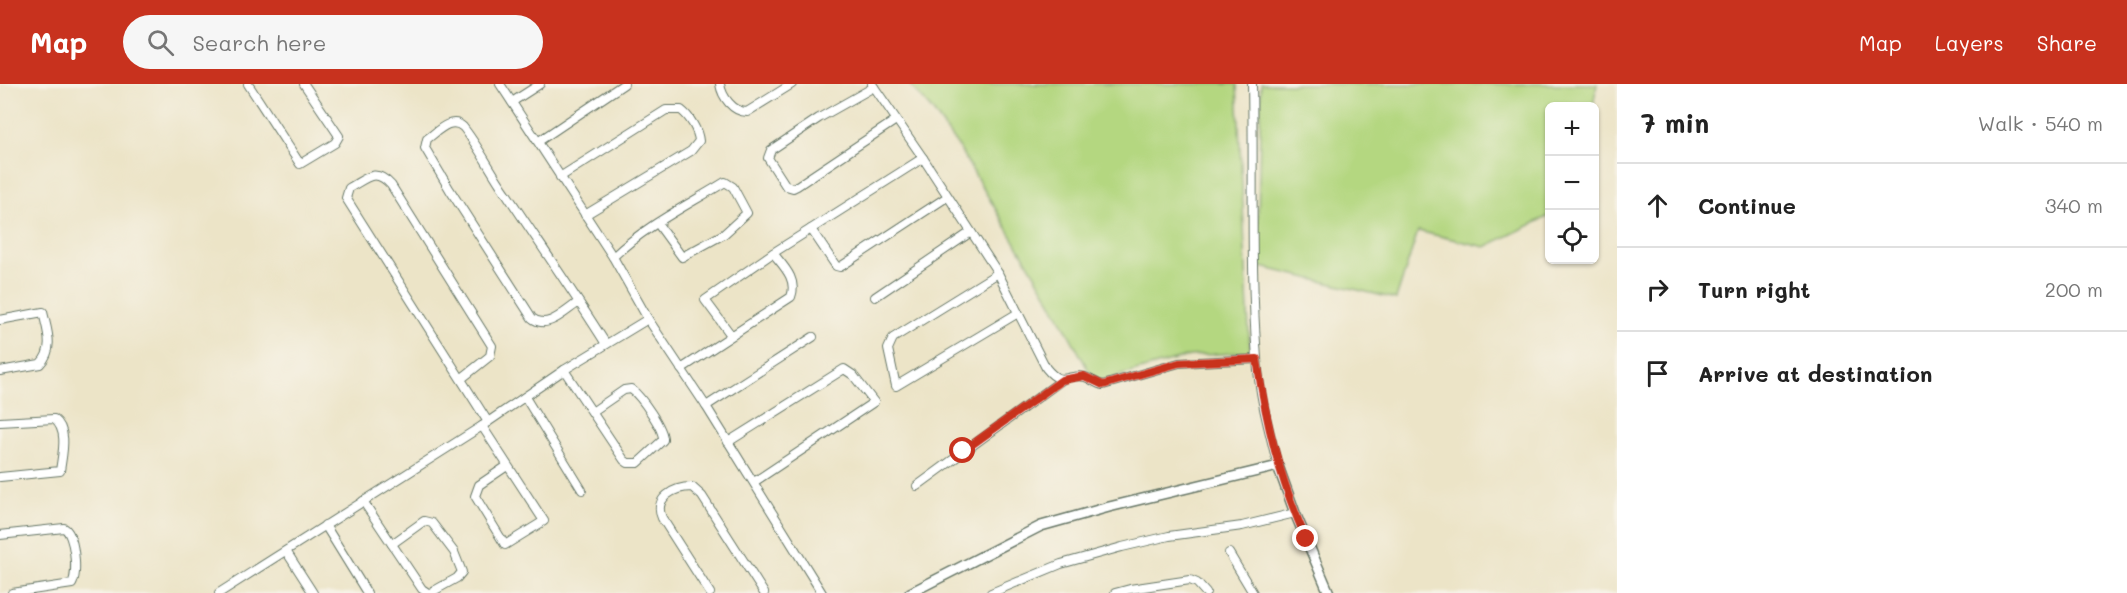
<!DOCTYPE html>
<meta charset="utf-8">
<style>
body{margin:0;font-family:Mali,sans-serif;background:#f6f6f6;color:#222}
.controls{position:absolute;right:18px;top:18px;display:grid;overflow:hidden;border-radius:9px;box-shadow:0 2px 4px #0004}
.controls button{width:54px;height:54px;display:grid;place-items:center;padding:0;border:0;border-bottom:2px solid #e0e0e0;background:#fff;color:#222;font:30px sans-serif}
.stop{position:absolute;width:18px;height:18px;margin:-14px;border:4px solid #c8321e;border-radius:50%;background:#fff}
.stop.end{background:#c8321e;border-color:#fff;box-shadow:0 2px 6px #0008}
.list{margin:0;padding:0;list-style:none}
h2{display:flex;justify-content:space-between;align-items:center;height:78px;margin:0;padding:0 24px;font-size:26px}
h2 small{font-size:20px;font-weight:400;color:#767676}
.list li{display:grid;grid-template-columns:39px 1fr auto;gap:18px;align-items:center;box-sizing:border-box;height:84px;padding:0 24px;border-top:2px solid #e0e0e0}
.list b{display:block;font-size:22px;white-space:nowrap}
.list em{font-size:20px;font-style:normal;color:#767676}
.icon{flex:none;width:33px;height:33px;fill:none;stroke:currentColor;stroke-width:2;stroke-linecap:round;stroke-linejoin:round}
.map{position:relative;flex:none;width:1617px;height:509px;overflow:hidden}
header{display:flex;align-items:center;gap:36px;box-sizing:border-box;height:84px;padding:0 30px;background:#c8321e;color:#fff}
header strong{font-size:28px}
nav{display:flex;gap:33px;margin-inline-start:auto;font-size:21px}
.search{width:420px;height:54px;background:#f6f6f6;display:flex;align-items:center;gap:15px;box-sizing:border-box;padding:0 21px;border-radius:33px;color:#767676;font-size:22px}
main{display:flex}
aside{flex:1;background:#fff}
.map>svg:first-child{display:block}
.green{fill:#b4d780;stroke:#6a8a5a;stroke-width:1.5}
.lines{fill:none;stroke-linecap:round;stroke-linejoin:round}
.minor-casing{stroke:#677767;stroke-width:10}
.major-casing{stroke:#677767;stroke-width:12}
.minor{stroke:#fff;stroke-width:8}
.major{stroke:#fff;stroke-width:9}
.route{stroke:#c8321e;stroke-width:8}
</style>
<header>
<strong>Map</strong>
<div class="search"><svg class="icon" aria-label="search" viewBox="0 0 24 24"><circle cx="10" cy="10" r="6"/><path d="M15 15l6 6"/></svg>Search here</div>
<nav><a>Map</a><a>Layers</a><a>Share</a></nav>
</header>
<main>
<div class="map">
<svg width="1617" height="509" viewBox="0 0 1617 509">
<rect width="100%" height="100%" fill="#f7f3e8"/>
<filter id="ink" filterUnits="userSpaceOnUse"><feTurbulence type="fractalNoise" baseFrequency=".0167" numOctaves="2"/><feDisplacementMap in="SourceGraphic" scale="12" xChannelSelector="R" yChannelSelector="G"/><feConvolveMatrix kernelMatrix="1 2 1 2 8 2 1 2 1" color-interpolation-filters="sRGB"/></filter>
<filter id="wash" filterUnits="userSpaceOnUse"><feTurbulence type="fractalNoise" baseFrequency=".008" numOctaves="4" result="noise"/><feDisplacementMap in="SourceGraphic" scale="24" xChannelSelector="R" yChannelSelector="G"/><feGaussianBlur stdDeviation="1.35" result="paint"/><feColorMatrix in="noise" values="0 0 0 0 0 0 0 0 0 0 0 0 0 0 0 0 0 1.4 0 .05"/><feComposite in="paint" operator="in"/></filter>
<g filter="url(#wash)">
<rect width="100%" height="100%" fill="#ece4c7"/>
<g class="green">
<polygon points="909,0 1237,0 1250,268 1189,272 1101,297 1090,289 1053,221 959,64 932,26"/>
<polygon points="1261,0 1597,0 1593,22 1550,22 1549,132 1485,163 1418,147 1396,215 1257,182"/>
</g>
</g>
<g filter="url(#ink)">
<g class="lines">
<g class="minor-casing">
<g id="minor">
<polyline points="248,0 300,80 335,59 339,52 304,0"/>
<polyline points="500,0 613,173 648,235 706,322 822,509"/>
<path d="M720 0C722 13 733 28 747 28L792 0"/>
<path d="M872 0 923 74 998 189 1046 284C1063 305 1068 288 1085 293 1092 295 1096 300 1103 301L1179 279 1257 275"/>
<path d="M1252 0C1254 91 1250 183 1257 274 1259 311 1269 346 1278 382"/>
<polyline points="874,3 819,34 771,66 768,74 786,102 793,104 797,102 896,36"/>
<polyline points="512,18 540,0"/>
<polyline points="539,57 624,0"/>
<polyline points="923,74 811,145 836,182 840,183 947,113"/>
<path d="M560 93 666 26H681C690 33 698 46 699 57L691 67 585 131"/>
<polyline points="773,169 811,145"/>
<path d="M613 173C645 142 688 121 725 98L733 103 747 129 724 150 682 173 658 140"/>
<polyline points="998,189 893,254 888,265 896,302 1018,229"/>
<polyline points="875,213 971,148"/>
<path d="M579 218C566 226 547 247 532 234L450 106 425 64 427 55C438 47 451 32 463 43 479 63 491 88 506 109 539 159 574 209 606 260"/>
<path d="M0 236 43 228C47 246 55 265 40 280L0 287"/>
<path d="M681 285 791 213C798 195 783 182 773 169L705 216 731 251"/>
<path d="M564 286 624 376 628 379H638L663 356C664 345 641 312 631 305L624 306 592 328"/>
<path d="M461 295 490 272 492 262 391 101C375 83 367 94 349 104L346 114 488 338"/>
<polyline points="525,313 582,406"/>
<polyline points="706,322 813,253"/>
<path d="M0 338 54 335C69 346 62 371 60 387L0 393"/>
<polyline points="482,342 544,437 505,461 475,412 479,401 507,382"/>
<polyline points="728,358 844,285 853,291 874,318 754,398"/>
<polyline points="917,402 1062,296"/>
<polyline points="363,417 422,505 428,509"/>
<polyline points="325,441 367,509"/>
<path d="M0 451 64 444C75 450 78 489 72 500L12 509"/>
<polyline points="392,460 424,437 432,439 454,468 462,488 457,494 430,509"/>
<polyline points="286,467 313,509"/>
<polyline points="1229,469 1253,509"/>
<polyline points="219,509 482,342 564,286 648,235"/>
<path d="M710 509 662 434C653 414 674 403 692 403L702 412 764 509"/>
<polyline points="991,509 1061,480 1122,463 1169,452 1242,442 1295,429"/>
<polyline points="1115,509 1130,505 1190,496 1197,499 1206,509"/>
</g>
</g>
<g class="major-casing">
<polyline id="major" points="910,509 1041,442 1109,423 1278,382 1295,429 1329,509"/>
</g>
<use href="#minor" class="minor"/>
<use href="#major" class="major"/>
</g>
</g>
<g class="lines" filter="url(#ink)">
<path class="route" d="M963 367 1062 296 1084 292 1103 301 1179 279 1257 275C1266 340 1280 395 1306 455"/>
</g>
</svg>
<div class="controls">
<button>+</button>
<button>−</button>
<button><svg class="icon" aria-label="locate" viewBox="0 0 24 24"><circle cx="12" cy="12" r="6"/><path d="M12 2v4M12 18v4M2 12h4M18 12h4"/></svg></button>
</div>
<div class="stop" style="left:963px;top:367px"></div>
<div class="stop end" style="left:1306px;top:455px"></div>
</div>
<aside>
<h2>7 min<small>Walk · 540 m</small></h2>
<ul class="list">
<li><svg class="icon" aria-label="ahead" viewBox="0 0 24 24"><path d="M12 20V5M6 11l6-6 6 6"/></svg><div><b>Continue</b></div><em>340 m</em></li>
<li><svg class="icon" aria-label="right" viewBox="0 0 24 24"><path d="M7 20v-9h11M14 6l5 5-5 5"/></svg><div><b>Turn right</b></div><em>200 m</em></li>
<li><svg class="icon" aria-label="arrive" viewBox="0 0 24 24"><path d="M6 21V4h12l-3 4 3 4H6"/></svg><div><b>Arrive at destination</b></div></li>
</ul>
</aside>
</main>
